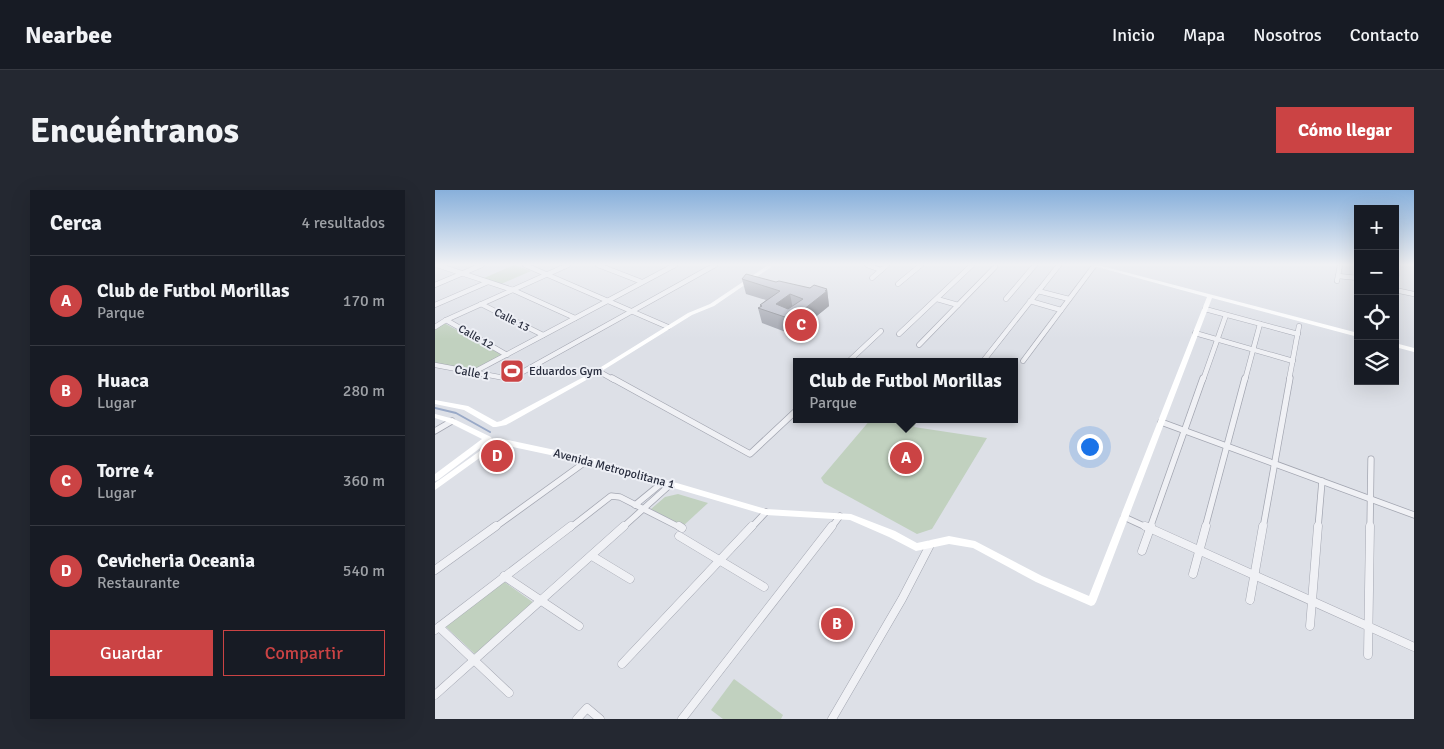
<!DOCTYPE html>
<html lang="es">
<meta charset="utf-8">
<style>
body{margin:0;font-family:Signika,sans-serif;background:#242831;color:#f1f3f6}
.controls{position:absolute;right:15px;top:15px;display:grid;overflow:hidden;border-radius:0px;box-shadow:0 5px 20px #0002}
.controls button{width:45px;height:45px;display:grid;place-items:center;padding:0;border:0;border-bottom:1px solid #363941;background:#171b24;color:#f1f3f6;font:25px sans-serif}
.you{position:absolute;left:654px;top:256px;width:18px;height:18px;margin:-12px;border:4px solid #fff;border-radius:50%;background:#1a73e8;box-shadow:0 0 0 8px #1a73e833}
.badge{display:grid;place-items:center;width:32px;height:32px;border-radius:50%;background:#cb4344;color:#fff;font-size:16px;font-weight:700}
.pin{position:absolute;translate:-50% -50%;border:2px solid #fff;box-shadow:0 1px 5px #0006}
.popup{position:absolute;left:358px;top:168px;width:225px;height:65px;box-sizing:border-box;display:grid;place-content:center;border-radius:0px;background:#171b24;filter:drop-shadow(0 1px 4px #0005);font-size:16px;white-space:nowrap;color:#9ea1a6}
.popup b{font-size:19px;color:#f1f3f6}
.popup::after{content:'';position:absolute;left:50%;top:100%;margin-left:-10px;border:10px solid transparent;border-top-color:#171b24}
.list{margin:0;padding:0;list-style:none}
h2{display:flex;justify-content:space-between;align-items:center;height:65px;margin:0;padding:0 20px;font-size:21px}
h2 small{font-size:16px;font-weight:400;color:#9ea1a6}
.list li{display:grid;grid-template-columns:32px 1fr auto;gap:15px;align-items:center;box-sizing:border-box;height:90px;padding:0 20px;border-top:1px solid #363941}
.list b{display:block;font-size:19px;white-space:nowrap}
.list p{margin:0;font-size:16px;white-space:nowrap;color:#9ea1a6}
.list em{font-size:16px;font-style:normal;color:#9ea1a6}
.actions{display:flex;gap:10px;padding:15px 20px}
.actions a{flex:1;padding:11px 0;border:1px solid #cb4344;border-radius:0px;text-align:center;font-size:18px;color:#cb4344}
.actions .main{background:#cb4344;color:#fff}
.icon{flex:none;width:28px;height:28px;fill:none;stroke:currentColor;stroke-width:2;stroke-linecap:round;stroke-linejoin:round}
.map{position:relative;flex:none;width:979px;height:529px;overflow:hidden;border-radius:0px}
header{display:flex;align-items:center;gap:30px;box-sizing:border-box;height:70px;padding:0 25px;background:#171b24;border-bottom:1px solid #363941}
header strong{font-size:24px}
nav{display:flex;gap:28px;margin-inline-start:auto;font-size:18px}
.intro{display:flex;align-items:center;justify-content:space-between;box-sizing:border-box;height:120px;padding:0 30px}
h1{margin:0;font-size:35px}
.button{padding:12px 22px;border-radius:0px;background:#cb4344;color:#fff;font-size:18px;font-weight:700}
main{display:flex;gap:30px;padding:0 30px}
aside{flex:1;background:#171b24;border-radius:0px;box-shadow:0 5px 20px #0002}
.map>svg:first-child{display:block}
.green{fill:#c1d1bf}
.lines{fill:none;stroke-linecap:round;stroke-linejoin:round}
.stream{stroke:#99a9c7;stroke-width:2}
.street-far2-casing{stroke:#a3a6b1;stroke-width:5.5}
.street-far1-casing{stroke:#a3a6b1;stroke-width:7}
.street-casing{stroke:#a3a6b1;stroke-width:9}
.street-far2{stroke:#f0f1f5;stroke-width:4.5}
.street-far1{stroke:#f0f1f5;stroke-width:5.5}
.street{stroke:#f0f1f5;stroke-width:8}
.secondary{fill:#fff;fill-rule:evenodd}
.wall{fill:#9ea1ab}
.shaded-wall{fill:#81838b}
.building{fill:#b8bbc7;stroke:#81838b;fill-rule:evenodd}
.labels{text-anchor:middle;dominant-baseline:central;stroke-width:4;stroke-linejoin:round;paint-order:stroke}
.far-street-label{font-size:11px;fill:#272c3d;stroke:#edeff5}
.poi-label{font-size:12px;fill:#272c3d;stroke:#edeff5;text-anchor:start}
.street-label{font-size:12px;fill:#272c3d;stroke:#edeff5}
</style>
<header>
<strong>Nearbee</strong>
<nav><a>Inicio</a><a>Mapa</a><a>Nosotros</a><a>Contacto</a></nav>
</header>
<div class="intro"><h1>Encuéntranos</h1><a class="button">Cómo llegar</a></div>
<main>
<aside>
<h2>Cerca<small>4 resultados</small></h2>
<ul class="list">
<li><span class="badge">A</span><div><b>Club de Futbol Morillas</b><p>Parque</p></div><em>170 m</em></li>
<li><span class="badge">B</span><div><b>Huaca</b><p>Lugar</p></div><em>280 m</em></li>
<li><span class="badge">C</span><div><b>Torre 4</b><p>Lugar</p></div><em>360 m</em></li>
<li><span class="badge">D</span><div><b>Cevicheria Oceania</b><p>Restaurante</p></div><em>540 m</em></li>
</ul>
<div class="actions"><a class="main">Guardar</a><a>Compartir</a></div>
</aside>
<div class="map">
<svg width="979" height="529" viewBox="0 0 979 529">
<rect width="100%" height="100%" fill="#dde0e7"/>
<g class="green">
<polygon points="79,75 96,81 66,94 49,88"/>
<polygon points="9,133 67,165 36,181 0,173 0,139"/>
<polygon points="436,229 483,229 479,237 552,248 497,339 482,344 389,293 386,288"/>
<polygon points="243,304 273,313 248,336 216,319 230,307"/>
<polygon points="68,391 99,413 41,465 10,436"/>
<polygon points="299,489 348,525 346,529 288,529 276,520"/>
</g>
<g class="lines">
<polyline class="stream" points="0,218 21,223 55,242"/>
<g class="street-far2-casing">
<g id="street-far2">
<polyline points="2,75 78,100 140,128"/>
<polyline points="90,75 233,137"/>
<polyline points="163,75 207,92"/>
<polyline points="432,75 446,80"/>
<polyline points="903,86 923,88"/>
<polyline points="437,88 452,75"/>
<polyline points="902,91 905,75"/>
<polyline points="463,94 486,75"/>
<polyline points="0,95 47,75"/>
<polyline points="960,99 963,75"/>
<polyline points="960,100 979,104"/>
<polyline points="603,101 634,109"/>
<polyline points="502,109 523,115"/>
<polyline points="571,109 600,75"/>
<polyline points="595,111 626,120"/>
<polyline points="46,114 108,145"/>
<polyline points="0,115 53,92"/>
<polyline points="770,119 863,144"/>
<polyline points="11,130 72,165"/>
<polyline points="0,137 11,130 133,75"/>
<polyline points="760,143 858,171"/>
<polyline points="464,144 537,75"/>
<polyline points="484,155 560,77"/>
<polyline points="549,170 624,75"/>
<polyline points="588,171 659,76"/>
<polyline points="413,172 446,141"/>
<polyline points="0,175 75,189 280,75"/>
<polyline points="163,181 179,190"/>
<polyline points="37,183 240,75"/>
<polyline points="768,190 791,125"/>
<polyline points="810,190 825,134"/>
<polyline points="854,190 864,136"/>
</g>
</g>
<g class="street-far1-casing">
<g id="street-far1">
<polyline points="72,188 76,188"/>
<polyline points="177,188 315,264 362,220"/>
<polyline points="726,232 979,325"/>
<polyline points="0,241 17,231"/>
<polyline points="200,315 228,292"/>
<polyline points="689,327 713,338"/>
<polyline points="59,338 153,270"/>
<polyline points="135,338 176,306 185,307 246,338"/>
<polyline points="187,338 236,294"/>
<polyline points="316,338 331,322"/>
<polyline points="396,338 405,326"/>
<polyline points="715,338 768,188"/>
<polyline points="770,338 810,188"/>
<polyline points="828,338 855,188"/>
<polyline points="883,338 887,291"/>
<polyline points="935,338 936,269"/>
</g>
</g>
<g class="street-casing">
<g id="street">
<polyline points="244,336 247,338"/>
<polyline points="710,336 979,457"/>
<polyline points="244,346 329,397"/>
<polyline points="707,361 716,336"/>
<polyline points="157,366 195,389"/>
<polyline points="0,380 61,336"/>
<polyline points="758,384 771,336"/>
<polyline points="69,386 144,436"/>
<polyline points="815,410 828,336"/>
<polyline points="875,436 883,336"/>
<polyline points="4,437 74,503"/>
<polyline points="0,440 136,336"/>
<polyline points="933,465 935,336"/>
<polyline points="187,474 317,336"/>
<polyline points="0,505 189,336"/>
<polyline points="142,529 152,518 165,529"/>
<polyline points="247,529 397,336"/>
<polyline points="397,529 467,409 495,355"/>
</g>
</g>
<use href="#street-far2" class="street-far2"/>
<use href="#street-far1" class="street-far1"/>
<use href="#street" class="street"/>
<g class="secondary">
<polygon points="333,75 339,75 279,116 257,125 162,184 71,235 61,237 58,237 29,220 0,214 0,210 33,216 62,232 66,231 158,182 253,123 275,114"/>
<polygon points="655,75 663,75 923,143 923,147 777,108 661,412 659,415 656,416 601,392 538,358 514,354 481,361 454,347 415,330 331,325 153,273 64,254 0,300 0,293 63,248 153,267 331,319 416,324 460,341 482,353 514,346 540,351 607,386 654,406 772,107"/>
<polygon points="960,153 979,158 979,162 960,157"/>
<polygon points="0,224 19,229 56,247 57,249 3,290 0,291 0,284 47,249 15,233 0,228"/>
</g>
</g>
<polygon class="wall" points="307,89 341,92 375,98 392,99 394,116 362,142 356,144 327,133 323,118 325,117 325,115 331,110 311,104"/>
<g class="shaded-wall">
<polygon points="392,99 394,116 362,142 356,144 353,128"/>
<polygon points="355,104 358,119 348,127 341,114"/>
</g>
<path class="building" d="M311 84 341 92 344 91 375 98 379 95 392 99 390 101H392L359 127 353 128 323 118 327 116 325 115 345 101 307 89ZM355 104 368 109 353 119 341 114Z"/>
<linearGradient id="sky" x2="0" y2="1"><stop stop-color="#88b0db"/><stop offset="0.5" stop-color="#f0f1f4"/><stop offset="1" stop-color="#f0f1f4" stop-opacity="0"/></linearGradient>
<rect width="979" height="149" fill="url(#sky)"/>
<defs>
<g id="stadium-square" transform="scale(1.25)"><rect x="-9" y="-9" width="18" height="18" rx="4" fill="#cb4344" stroke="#edeff5"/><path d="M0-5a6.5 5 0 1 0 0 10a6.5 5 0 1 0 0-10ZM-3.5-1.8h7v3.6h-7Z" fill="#fff"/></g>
</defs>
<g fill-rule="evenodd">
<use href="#stadium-square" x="77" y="181"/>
</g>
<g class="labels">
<g class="far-street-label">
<text transform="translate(77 130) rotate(27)">Calle 13</text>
<text transform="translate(41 147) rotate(29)">Calle 12</text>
</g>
<g class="poi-label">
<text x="94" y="181">Eduardos Gym</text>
</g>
<g class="street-label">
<text transform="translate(37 183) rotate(11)">Calle 1</text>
<text transform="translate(179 279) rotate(15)">Avenida Metropolitana 1</text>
</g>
</g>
</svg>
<div class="controls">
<button>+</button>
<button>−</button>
<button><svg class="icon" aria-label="locate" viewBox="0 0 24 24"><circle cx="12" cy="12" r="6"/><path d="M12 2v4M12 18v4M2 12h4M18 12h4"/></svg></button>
<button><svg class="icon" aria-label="layers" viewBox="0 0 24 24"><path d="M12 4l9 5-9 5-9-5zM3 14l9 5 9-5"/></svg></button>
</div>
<div class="you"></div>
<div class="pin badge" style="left:471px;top:268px">A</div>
<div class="popup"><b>Club de Futbol Morillas</b>Parque</div>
<div class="pin badge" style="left:402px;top:434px">B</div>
<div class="pin badge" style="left:366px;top:135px">C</div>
<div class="pin badge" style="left:62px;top:266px">D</div>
</div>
</main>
